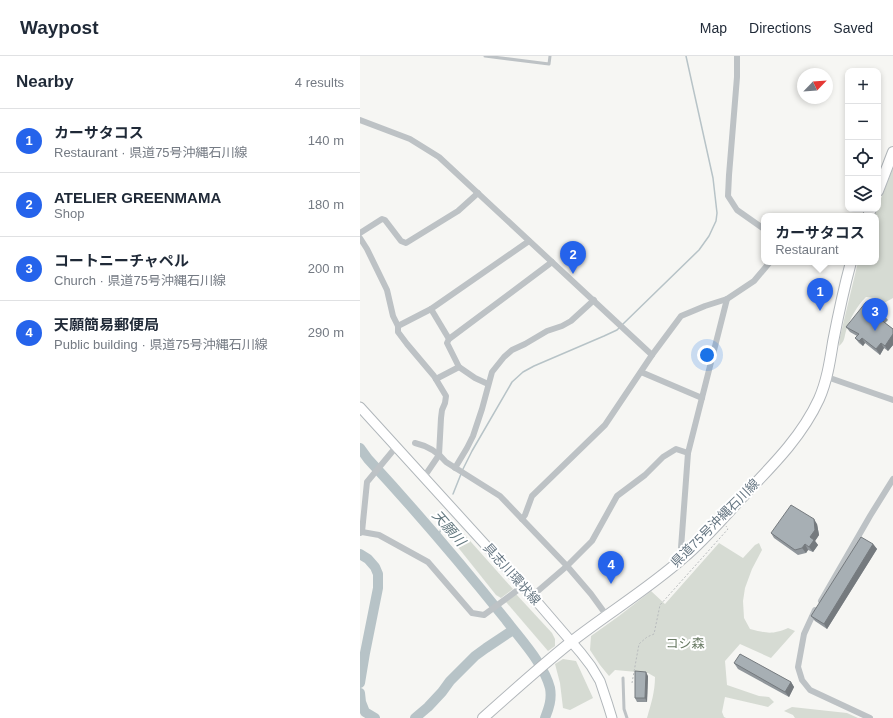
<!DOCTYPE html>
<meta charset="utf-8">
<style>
body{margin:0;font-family:Helvetica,"Noto Sans JP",sans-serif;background:#f2f2f3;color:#1f2937}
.controls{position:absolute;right:12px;top:12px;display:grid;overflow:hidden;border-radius:8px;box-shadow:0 2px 6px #0003}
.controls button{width:36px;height:36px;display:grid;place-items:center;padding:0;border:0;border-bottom:1px solid #e0e1e3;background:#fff;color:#1f2937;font:20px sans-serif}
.compass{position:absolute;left:437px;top:12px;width:36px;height:36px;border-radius:50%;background:#fff;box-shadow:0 2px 6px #0003;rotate:65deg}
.you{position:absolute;left:347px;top:299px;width:14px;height:14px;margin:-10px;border:3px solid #fff;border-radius:50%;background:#1a73e8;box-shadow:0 0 0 6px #1a73e833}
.badge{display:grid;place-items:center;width:26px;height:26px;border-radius:50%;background:#2563eb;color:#fff;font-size:13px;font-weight:700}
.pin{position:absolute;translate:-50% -33px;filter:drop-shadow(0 1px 2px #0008)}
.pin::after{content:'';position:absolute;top:21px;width:14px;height:12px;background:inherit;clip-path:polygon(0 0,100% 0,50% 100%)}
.popup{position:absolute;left:401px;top:157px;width:118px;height:52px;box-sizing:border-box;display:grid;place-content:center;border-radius:8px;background:#fff;filter:drop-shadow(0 1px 3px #0005);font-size:13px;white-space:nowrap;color:#747a83}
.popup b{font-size:15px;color:#1f2937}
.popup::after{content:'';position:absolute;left:50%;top:100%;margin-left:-8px;border:8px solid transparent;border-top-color:#fff}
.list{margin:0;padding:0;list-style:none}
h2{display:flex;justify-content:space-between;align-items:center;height:52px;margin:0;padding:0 16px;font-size:17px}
h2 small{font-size:13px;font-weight:400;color:#747a83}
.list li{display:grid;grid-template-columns:26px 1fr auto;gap:12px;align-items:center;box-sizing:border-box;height:64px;padding:0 16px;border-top:1px solid #e0e1e3}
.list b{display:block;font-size:15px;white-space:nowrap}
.list p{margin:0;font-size:13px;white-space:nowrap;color:#747a83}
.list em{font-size:13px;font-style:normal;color:#747a83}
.icon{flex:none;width:22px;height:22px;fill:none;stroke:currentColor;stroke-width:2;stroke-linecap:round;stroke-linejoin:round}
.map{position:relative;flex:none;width:533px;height:662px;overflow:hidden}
header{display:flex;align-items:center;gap:24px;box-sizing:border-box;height:56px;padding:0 20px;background:#fff;border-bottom:1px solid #e0e1e3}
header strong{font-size:19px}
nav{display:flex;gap:22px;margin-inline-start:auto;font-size:14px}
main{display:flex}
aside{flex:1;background:#fff}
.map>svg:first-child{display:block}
.green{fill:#d6dbd3}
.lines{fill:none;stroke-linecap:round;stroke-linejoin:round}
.stream{stroke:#b7c3c7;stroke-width:1.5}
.river{stroke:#b7c3c7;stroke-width:10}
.secondary-casing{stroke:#b0b6ba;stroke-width:11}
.primary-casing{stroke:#b1b6ba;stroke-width:12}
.path{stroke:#b8bbbd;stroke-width:1;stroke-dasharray:2 2;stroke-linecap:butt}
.service{stroke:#bdc2c5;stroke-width:3}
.minor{stroke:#bdc2c5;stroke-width:6}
.secondary{stroke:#fff;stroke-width:9}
.primary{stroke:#fff;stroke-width:10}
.wall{fill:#90969b}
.shaded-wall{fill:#757a7e}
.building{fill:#a7afb4;stroke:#757a7e}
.labels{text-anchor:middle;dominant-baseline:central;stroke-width:4;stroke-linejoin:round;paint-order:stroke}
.street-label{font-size:13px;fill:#677783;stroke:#fff}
.park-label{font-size:13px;fill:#6a7b65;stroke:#fff}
.water-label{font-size:14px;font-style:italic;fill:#63787f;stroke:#fff}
</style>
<header>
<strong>Waypost</strong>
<nav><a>Map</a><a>Directions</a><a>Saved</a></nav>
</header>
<main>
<aside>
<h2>Nearby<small>4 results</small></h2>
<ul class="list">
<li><span class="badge">1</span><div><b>カーサタコス</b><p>Restaurant · 県道75号沖縄石川線</p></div><em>140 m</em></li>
<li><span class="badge">2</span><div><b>ATELIER GREENMAMA</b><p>Shop</p></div><em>180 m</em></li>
<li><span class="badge">3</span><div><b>コートニーチャペル</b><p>Church · 県道75号沖縄石川線</p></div><em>200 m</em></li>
<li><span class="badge">4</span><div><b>天願簡易郵便局</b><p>Public building · 県道75号沖縄石川線</p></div><em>290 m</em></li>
</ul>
</aside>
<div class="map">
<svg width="533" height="662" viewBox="0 0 533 662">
<rect width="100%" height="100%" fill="#f6f6f3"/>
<g class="green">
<path d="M533 112V242L524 247 516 242 506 241C496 251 490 263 486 275 484 282 485 285 479 290L480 281 498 206H516V160H514L517 153H518V150Z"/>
<polygon points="95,468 153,533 141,542 136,539 85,475"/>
<path d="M359 487 383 502 395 489 399 487 402 494 392 513 385 532 383 545 384 562 390 573C406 577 412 579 428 572L435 575 411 602 380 588 365 605 367 629 399 640 409 641 414 646 408 651 365 641 362 656 364 661 366 662H287C291 648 295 636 295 621L288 617 255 614 249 620 240 609 230 594 231 580 259 560 291 535 305 548Z"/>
<polygon points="156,538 192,577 195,583 195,590 188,595 146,546"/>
<polygon points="203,603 216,605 233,642 210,654 203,652 200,627 195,608"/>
<polygon points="432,651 487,657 498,662 435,662 433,659 424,655"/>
</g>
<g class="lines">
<g class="stream">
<polyline points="263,268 339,194 349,180 356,165 357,157 353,122 326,0"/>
<polyline points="102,415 112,395 152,326 163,316 174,310 244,280 257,274 260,271"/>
<polyline points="93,438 101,418"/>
<polyline points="78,481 86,459"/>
</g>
<g class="river">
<path d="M0 392 8 403C56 455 102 509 146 564 161 584 184 608 190 632 192 643 189 652 185 662"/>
<polyline points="0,498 8,503 15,511 18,518 18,532 5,597 0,627"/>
<polyline points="0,637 1,646 5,656 15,662"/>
<polyline points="55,662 68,651 82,636 90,625 115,600 126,592 153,574"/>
</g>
<g class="secondary-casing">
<polyline id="secondary" points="0,351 172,540 221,597 231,610 240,625 248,649 252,662"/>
</g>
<g class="primary-casing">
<g id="primary">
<polyline points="518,135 533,96"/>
<polyline points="508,160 511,153"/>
<path d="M123 662C152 636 181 610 211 586 248 557 288 533 323 502 347 482 368 456 389 434 416 406 443 378 459 343 467 325 470 305 473 286 478 260 484 232 491 206"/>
</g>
</g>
<polyline class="path" points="272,627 279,588 287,581 294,578 300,549 368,473 366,470"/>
<g class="service">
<polyline points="125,0 189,8 190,0"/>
<polyline points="263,622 264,653 267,662"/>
</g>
<g class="minor">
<polyline points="377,0 377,21 369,119 368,140 377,154 404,173"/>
<polyline points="0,64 50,83 79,101 292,299"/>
<polyline points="0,177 22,163 25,164 41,185 46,187 98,155 118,137"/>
<polyline points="0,182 7,193 27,234 33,260 38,270 38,276 47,288 74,320 86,340 85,347 82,354 81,362 79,399 64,421"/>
<polyline points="71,253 89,283"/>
<polyline points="38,270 71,253 169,185"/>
<polyline points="99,311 87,287 89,283 192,206"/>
<polyline points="281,316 342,342"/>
<polyline points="467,321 513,337 533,344"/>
<polyline points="76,323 99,311 115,322 128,328"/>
<path d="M55 387C68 390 78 396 86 406L140 440 207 510 231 538 247 560"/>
<polyline points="95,412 107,392 113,380 122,353 132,316 144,301 152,294 165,288 187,275 202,270 211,265 234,244"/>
<polyline points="162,463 165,459 172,440 245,369 292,299 321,260 345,250 367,243 394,225 410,206"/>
<polyline points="2,476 7,426 36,391"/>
<polyline points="0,477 2,476 19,479 68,506 112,557 124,559 163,530"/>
<polyline points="324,502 321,492 328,397 367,243"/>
<polyline points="172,540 207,510 232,485 257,440 285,419 303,401 316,393 328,397"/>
<polyline points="461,545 510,460 533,423"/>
<polyline points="455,554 444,578 438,611 442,624 450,634 510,662"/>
</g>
<use href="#secondary" class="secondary"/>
<use href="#primary" class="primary"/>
</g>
<g class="wall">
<polygon points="524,259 528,264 525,267 533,273 533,289 528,295 524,292 520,299 505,287 503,290 499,287 495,282 497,280 490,276 486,271"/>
<polygon points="457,468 459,479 455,485 458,489 453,496 448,494 446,497 438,499 414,482 411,477"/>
<polygon points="513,488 517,493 467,573 455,565 451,560"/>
<polygon points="374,607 431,626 434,631 429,641 378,613"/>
<polygon points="288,620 287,646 277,646 275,642"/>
</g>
<g class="shaded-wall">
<polygon points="533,278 533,289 528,295 525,290"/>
<polygon points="502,282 505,287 503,290 499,285"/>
<polygon points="521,287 524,292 520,299 516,293"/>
<polygon points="454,463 457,468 459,479 455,485 458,489 453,496 449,491 450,481"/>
<polygon points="445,488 448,494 446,497 442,492"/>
<polygon points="513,488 517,493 467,573 464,568"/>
<polygon points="286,616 288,620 287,646 285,642"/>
<polygon points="431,626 434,631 429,641 425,636"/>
</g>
<g class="building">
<polygon points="506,246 524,259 520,263 533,273 533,278 525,290 521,287 516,293 502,282 499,285 495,282 499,278 486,271"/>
<polygon points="431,449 454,463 455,474 450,481 454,484 449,491 445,488 442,492 435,494 411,477"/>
<polygon points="501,481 513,488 464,568 451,560"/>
<polygon points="380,598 431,626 425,636 374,607"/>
<polygon points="275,615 286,616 285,642 275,642"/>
</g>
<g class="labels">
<g class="street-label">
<text transform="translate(355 467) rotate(-45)">県道75号沖縄石川線</text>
<text transform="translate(152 518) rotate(48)">具志川環状線</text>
</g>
<g class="park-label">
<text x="325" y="587">コシ森</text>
</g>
<g class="water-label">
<text transform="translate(89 472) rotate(49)">天願川</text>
</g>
</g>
</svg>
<div class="controls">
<button>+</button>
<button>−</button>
<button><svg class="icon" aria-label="locate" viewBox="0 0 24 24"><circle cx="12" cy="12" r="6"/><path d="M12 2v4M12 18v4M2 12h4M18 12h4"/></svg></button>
<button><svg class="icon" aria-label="layers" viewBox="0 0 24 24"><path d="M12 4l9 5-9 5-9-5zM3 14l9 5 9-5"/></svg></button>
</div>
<svg class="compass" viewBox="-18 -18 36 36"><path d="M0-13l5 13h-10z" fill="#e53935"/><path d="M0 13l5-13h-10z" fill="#747a83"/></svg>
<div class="you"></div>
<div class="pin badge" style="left:460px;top:255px">1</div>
<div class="popup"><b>カーサタコス</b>Restaurant</div>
<div class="pin badge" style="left:213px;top:218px">2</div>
<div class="pin badge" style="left:515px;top:275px">3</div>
<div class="pin badge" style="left:251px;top:528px">4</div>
</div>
</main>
